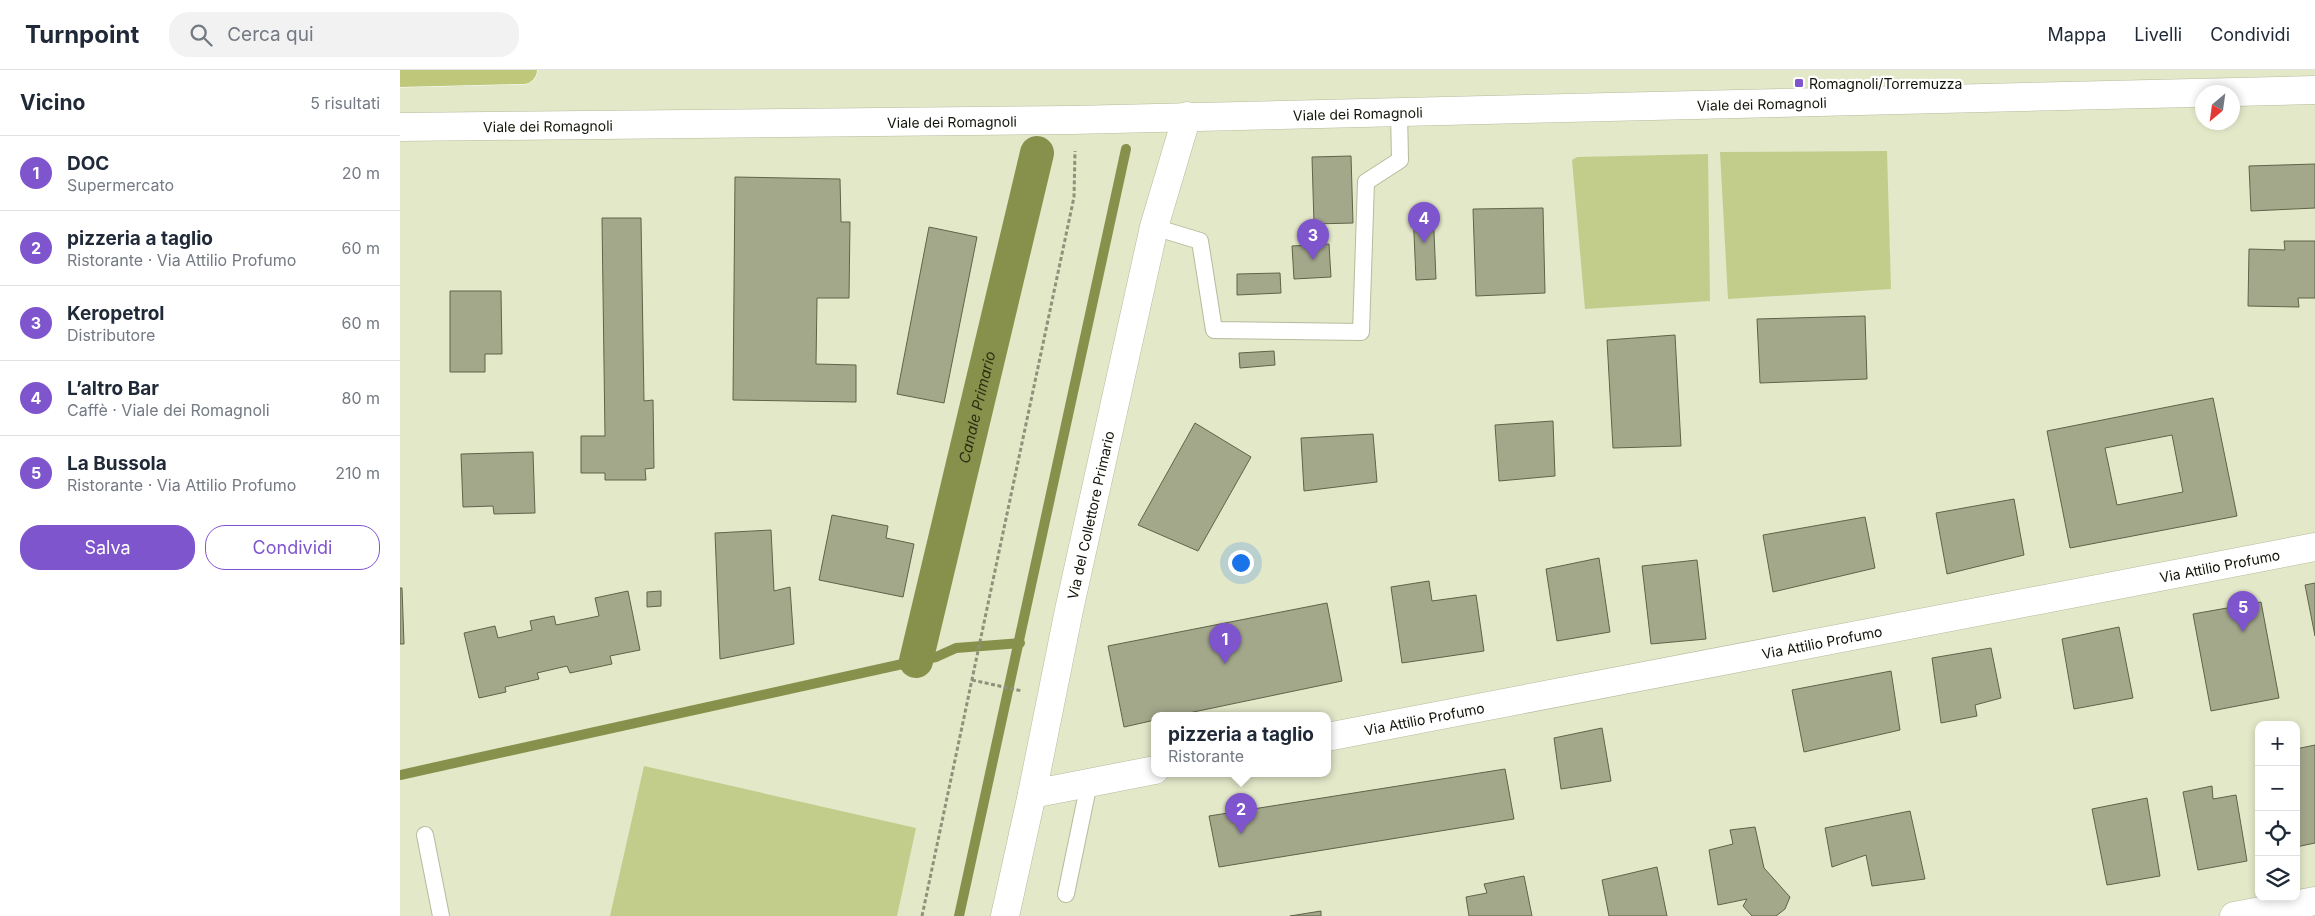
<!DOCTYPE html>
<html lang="it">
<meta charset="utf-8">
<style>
body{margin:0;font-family:Inter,sans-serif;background:#f2f2f3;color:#1f2937}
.controls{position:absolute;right:15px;bottom:15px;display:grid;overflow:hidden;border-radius:10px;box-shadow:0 2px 8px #0003}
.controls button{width:45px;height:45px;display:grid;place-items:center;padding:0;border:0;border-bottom:1px solid #e0e1e3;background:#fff;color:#1f2937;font:25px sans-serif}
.compass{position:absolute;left:1795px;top:15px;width:45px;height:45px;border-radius:50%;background:#fff;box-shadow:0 2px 8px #0003;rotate:209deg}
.you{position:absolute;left:840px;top:492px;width:18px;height:18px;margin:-12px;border:4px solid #fff;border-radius:50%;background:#1a73e8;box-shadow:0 0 0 8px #1a73e833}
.badge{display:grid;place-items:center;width:32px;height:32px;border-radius:50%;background:#7f55ce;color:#fff;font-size:16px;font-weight:700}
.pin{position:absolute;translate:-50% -41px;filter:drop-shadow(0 1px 2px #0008)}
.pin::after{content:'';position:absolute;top:26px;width:18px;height:15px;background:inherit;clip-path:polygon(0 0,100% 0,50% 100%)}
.popup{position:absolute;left:751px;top:642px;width:180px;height:65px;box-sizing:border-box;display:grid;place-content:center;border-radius:10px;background:#fff;filter:drop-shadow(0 1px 4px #0005);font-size:16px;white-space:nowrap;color:#747a83}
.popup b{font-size:19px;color:#1f2937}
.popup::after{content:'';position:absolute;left:50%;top:100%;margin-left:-10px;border:10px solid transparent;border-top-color:#fff}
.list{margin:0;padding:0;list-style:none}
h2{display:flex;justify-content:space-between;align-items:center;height:65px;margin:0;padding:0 20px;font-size:21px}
h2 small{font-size:16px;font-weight:400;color:#747a83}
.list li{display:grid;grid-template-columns:32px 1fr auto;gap:15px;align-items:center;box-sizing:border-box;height:75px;padding:0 20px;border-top:1px solid #e0e1e3}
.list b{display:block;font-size:19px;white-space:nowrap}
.list p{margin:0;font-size:16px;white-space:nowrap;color:#747a83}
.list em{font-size:16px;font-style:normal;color:#747a83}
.actions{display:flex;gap:10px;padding:15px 20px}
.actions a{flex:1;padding:11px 0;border:1px solid #7f55ce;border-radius:20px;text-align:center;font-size:18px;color:#7f55ce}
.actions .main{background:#7f55ce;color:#fff}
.icon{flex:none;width:28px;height:28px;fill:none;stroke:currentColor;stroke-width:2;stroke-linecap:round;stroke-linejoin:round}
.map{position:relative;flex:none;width:1915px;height:846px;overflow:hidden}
header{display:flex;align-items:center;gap:30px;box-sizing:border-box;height:70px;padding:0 25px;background:#fff;border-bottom:1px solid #e0e1e3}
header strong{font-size:24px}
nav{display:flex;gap:28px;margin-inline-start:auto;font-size:18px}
.search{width:350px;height:45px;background:#f2f2f3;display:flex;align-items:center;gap:12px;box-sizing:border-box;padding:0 18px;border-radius:20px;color:#747a83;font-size:19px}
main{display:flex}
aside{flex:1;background:#fff}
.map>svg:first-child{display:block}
.green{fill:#c2cd8c}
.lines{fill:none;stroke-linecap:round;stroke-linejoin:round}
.stream{stroke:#87914c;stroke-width:10}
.canal{stroke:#87914c;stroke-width:34}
.building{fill:#a3a88b;stroke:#5f6449;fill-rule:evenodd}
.lane-casing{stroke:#b6bb9d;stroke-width:18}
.street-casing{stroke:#b6bb9d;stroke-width:29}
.secondary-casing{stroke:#b6bb9d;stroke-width:29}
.primary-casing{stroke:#fff;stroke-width:29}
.path{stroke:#8d927a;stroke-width:3;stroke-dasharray:4 2.5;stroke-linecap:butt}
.lane{stroke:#fff;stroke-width:16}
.street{stroke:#fff;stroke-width:28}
.secondary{stroke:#fff;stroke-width:28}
.primary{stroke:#bfc87a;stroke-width:28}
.poi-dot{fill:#7f55ce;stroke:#fff;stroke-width:2}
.labels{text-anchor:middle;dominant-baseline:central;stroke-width:4.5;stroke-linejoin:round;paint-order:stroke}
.poi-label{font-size:14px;fill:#121409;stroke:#fff;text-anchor:start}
.street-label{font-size:14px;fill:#121409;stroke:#fff}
.water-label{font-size:15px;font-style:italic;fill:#2b2f10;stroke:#fff}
</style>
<header>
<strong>Turnpoint</strong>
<div class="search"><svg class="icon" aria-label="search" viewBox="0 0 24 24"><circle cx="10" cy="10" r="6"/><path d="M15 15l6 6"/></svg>Cerca qui</div>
<nav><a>Mappa</a><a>Livelli</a><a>Condividi</a></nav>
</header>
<main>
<aside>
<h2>Vicino<small>5 risultati</small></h2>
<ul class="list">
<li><span class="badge">1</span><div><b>DOC</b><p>Supermercato</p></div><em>20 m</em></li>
<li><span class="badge">2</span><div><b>pizzeria a taglio</b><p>Ristorante · Via Attilio Profumo</p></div><em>60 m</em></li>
<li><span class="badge">3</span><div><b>Keropetrol</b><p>Distributore</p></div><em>60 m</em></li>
<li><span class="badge">4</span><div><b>L’altro Bar</b><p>Caffè · Viale dei Romagnoli</p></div><em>80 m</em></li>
<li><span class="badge">5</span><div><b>La Bussola</b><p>Ristorante · Via Attilio Profumo</p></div><em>210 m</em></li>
</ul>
<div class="actions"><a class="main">Salva</a><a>Condividi</a></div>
</aside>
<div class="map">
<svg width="1915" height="846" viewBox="0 0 1915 846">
<rect width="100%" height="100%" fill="#e2e8c8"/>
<g class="green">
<polygon points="1487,81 1491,219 1328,229 1320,82"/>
<polygon points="1308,84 1310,231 1185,239 1172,90 1177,87"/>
<polygon points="244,696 516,758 497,846 210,846"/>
</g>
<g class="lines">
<g class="stream">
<polyline points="0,705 516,591 536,587 556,578 620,573"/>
<polyline points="559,846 726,79"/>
</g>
<path class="canal" id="s1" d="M516 591 637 83"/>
</g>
<g class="building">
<polygon points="951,86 953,153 914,154 912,87"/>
<polygon points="1915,94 1915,138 1851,141 1849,96"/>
<polygon points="335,107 440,109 441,152 450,152 449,228 417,228 416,294 456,295 456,332 333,330"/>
<polygon points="1143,138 1145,223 1076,226 1073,139"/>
<polygon points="1033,139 1036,209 1016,210 1013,140"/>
<polygon points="202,148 241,148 244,331 253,330 254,398 245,399 246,410 205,410 205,403 181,403 181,366 205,366"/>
<polygon points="529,157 577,167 544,333 497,324"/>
<polygon points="1884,171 1915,171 1915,228 1898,228 1899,237 1848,236 1849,179 1885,180"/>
<polygon points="929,174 931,207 894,209 892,176"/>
<polygon points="880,203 881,223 837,225 837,204"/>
<polygon points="50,221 101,221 102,284 85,284 85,302 50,302"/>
<polygon points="1465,246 1467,309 1360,313 1357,249"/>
<polygon points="1275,265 1281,376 1213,378 1207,270"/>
<polygon points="874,281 875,295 840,298 839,283"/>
<path d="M1813 328 1837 446 1670 478 1647 361ZM1772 365 1783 422 1717 435 1705 378Z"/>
<polygon points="1153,351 1155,406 1099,411 1095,355"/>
<polygon points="795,353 851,387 798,481 738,455"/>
<polygon points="973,364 977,412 904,421 901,368"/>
<polygon points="133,382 135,443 94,444 93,436 63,437 61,384"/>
<polygon points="1614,429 1624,485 1547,504 1536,443"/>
<polygon points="432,445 488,456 486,468 514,474 503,527 419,510"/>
<polygon points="1465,447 1475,498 1373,522 1363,465"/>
<polygon points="371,460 374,521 390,517 394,574 320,589 315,463"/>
<polygon points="1199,488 1210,562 1157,571 1146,499"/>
<polygon points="1297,490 1306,569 1251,574 1242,496"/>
<polygon points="1029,511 1032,531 1076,525 1084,581 1002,593 991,517"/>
<polygon points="1915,513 1915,566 1905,515"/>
<polygon points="0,518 2,518 4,574 0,574"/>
<polygon points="228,521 240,580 210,586 212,594 170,603 167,596 137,603 139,609 105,617 106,622 79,628 64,563 95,556 98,568 132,560 130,551 154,546 156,555 199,546 195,528"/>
<polygon points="261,521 261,536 247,537 247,522"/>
<polygon points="1861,532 1879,628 1811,641 1793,544"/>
<polygon points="927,533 942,611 779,645 755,645 755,650 724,657 708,576"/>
<polygon points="1719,557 1733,628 1674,639 1662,569"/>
<polygon points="1591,578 1601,628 1575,635 1577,646 1541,653 1532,588"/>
<polygon points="1491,601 1500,660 1404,682 1392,620"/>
<polygon points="1202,658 1211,711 1161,719 1154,668"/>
<polygon points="1915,675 1915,773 1896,777 1896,679"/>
<polygon points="1105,699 1114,749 819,797 809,746"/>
<polygon points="1812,716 1813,729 1836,725 1847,791 1798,800 1783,722"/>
<polygon points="1747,728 1760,806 1707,815 1692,739"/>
<polygon points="1510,741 1525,809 1472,816 1466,785 1432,797 1425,758"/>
<polygon points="1355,757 1364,798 1390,827 1385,839 1376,846 1352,846 1343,836 1347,829 1318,835 1309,780 1333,774 1330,760"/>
<polygon points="1257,797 1267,846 1209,846 1202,810"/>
<polygon points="1124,806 1132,846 1069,846 1066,827 1087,823 1084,814"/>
<polygon points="921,841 921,846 890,846"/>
</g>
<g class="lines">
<g class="lane-casing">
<g id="lane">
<polyline points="754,157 800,171 814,260 961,262 966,112 1000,90 999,41"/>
<polyline points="25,765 41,846"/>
<polyline points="666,824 689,713"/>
</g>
</g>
<g class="street-casing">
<g id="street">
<path id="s2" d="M927 667 1915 477"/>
<polyline points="632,724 755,700"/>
<path id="s3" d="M605 846 632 724 669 540 754 157 787 46"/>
<polyline points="1834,846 1915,831"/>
</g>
</g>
<g class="secondary-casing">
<g id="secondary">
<path id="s4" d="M0 57 672 50 1915 20"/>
</g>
</g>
<g class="primary-casing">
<polyline id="primary" points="0,3 123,0"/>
</g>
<g class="path">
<polyline points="572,610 622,621"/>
<polyline points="522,846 674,127 675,81"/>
</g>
<use href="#lane" class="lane"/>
<use href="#street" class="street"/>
<use href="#secondary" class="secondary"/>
<use href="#primary" class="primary"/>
</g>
<rect class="poi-dot" x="1394" y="8" width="10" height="10" rx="2.5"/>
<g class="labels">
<g class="poi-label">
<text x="1409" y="13">Romagnoli/Torremuzza</text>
</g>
<g class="street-label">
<text stroke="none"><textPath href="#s4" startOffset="1362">Viale dei Romagnoli</textPath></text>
<text stroke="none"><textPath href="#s4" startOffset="958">Viale dei Romagnoli</textPath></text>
<text stroke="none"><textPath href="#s4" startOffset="552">Viale dei Romagnoli</textPath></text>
<text stroke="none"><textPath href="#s4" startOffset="148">Viale dei Romagnoli</textPath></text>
<text stroke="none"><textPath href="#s3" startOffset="410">Via del Collettore Primario</textPath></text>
<text stroke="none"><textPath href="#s2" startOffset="909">Via Attilio Profumo</textPath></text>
<text stroke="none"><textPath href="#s2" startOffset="504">Via Attilio Profumo</textPath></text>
<text stroke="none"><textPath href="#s2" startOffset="99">Via Attilio Profumo</textPath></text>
</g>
<g class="water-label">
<text stroke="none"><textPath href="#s1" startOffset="261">Canale Primario</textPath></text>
</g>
</g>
</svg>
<div class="controls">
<button>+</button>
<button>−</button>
<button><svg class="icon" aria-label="locate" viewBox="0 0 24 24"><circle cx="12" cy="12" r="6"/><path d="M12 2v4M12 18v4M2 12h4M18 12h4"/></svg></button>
<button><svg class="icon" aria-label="layers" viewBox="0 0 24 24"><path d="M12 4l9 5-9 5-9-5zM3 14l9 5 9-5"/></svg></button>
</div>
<svg class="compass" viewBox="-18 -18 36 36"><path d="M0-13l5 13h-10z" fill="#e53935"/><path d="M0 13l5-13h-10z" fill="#747a83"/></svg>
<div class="you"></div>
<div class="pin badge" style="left:825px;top:594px">1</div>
<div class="pin badge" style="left:841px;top:764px">2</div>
<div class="popup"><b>pizzeria a taglio</b>Ristorante</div>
<div class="pin badge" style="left:913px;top:190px">3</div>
<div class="pin badge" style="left:1024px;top:173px">4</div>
<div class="pin badge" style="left:1843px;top:562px">5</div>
</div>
</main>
